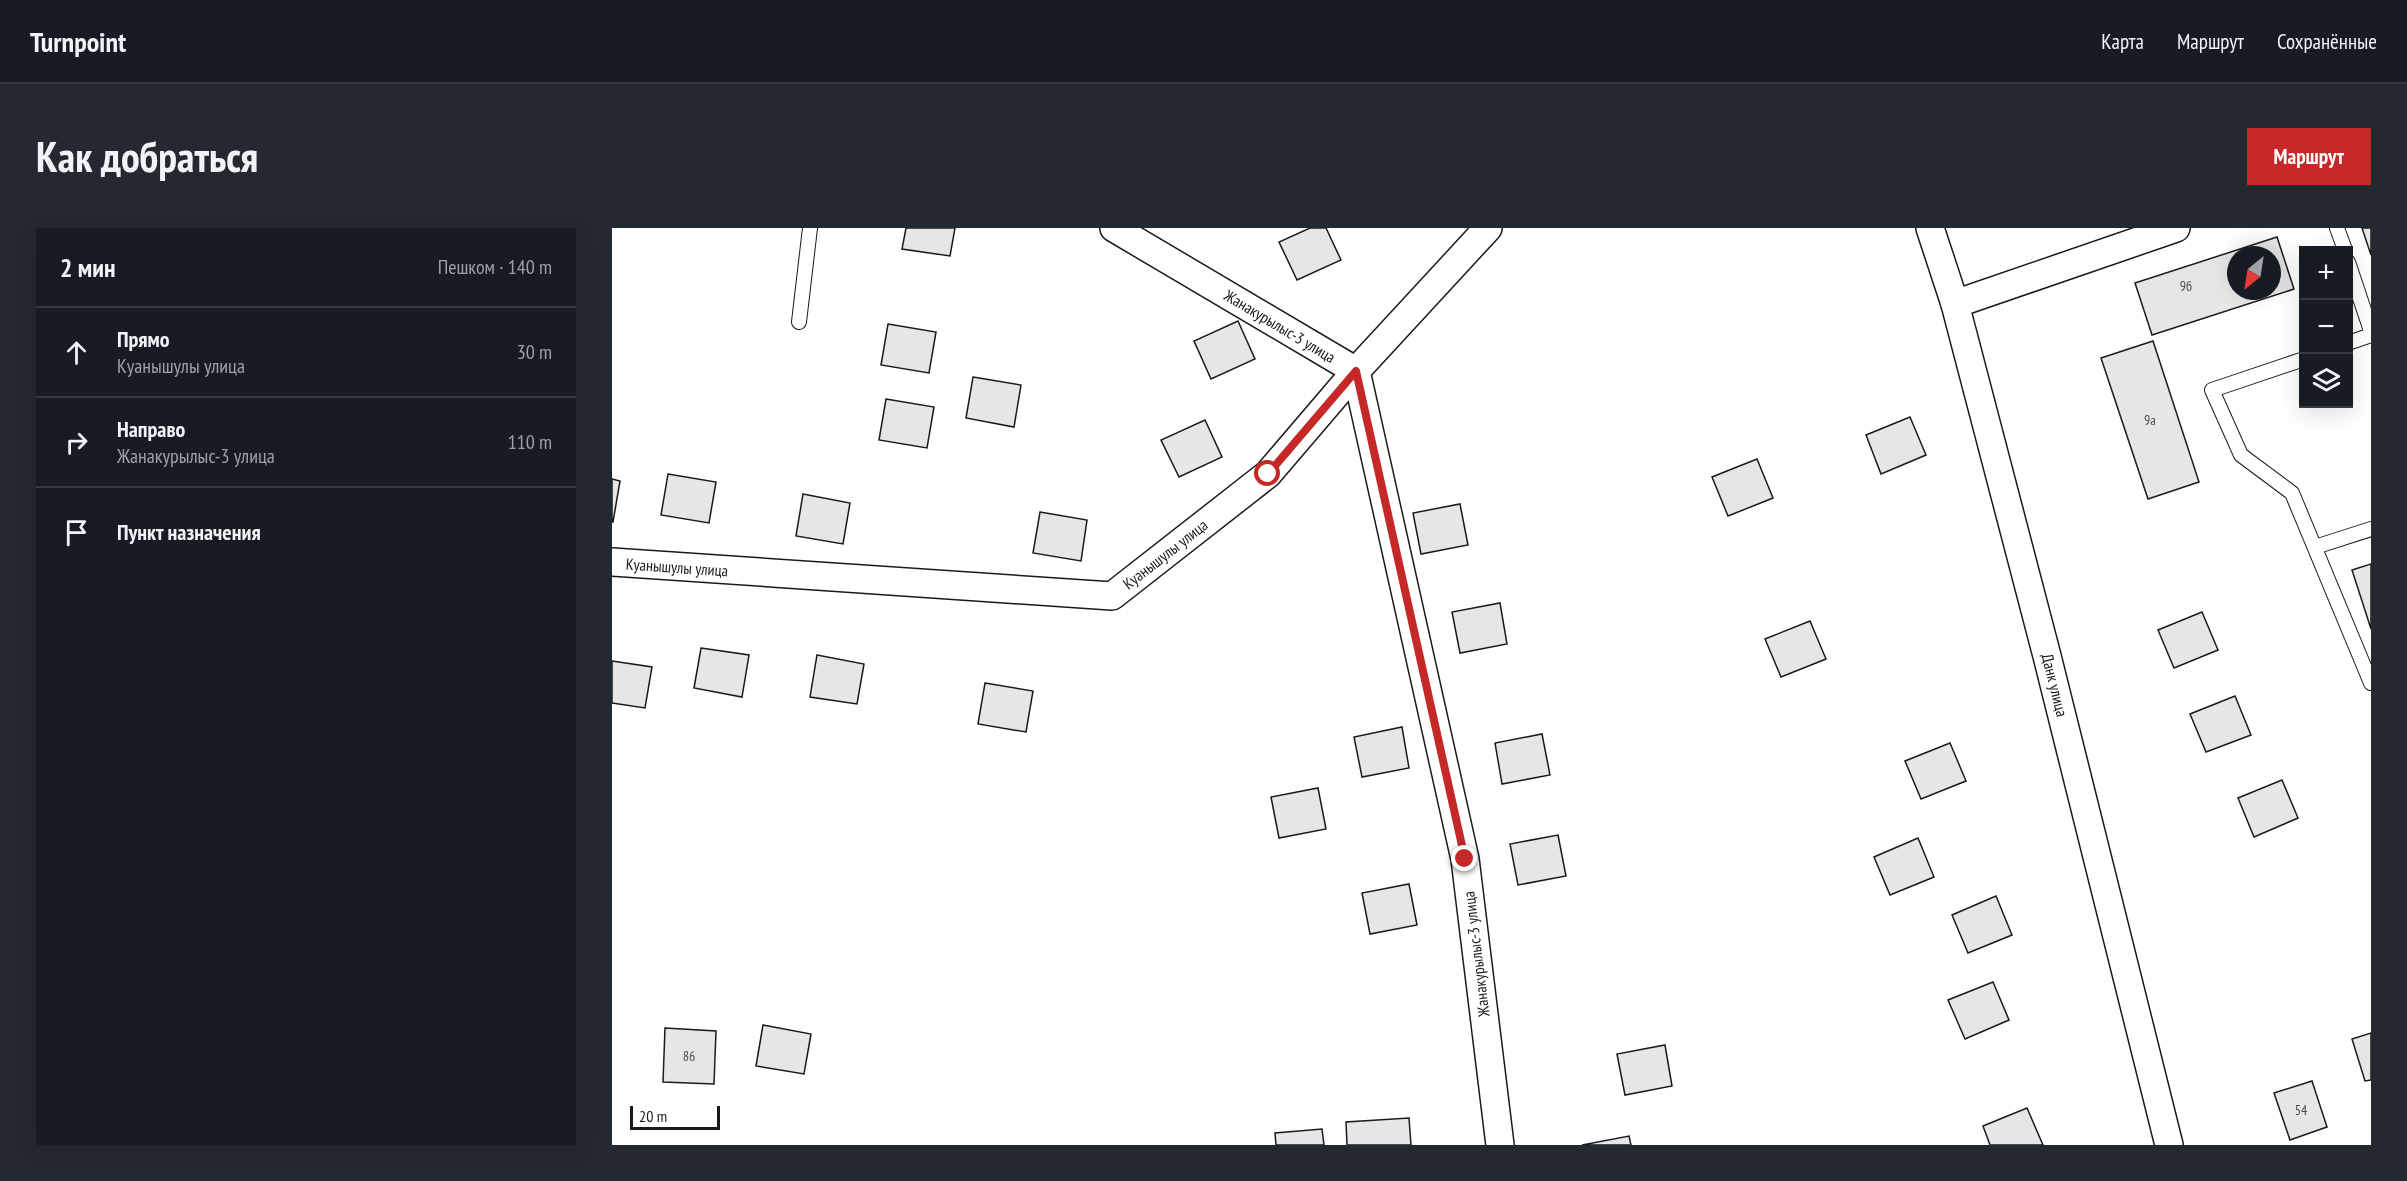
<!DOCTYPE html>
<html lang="ru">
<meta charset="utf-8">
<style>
body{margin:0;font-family:"PT Sans Narrow",sans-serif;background:#242831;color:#f1f3f6}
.controls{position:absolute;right:18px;top:18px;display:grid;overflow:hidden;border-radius:0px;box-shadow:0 6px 24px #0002}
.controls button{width:54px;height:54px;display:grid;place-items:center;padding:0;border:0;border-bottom:2px solid #363941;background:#171b24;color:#f1f3f6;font:30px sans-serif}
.compass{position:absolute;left:1615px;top:18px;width:54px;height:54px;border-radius:50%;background:#171b24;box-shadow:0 6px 24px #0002;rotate:210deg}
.scale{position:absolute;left:18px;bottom:15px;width:90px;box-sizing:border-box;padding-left:6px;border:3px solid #1a1a1a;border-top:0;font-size:16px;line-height:21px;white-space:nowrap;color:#1a1a1a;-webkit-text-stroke:4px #fff;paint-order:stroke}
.stop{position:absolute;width:18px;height:18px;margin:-14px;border:4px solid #c62828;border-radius:50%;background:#fff}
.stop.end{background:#c62828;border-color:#fff;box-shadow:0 2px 6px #0008}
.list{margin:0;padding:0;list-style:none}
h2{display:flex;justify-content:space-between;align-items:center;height:78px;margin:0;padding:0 24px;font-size:26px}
h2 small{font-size:20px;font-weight:400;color:#9ea1a6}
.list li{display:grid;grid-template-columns:39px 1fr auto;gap:18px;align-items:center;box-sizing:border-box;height:90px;padding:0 24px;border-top:2px solid #363941}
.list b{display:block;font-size:22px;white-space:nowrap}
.list p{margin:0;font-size:20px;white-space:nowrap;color:#9ea1a6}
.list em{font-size:20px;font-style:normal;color:#9ea1a6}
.icon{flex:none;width:33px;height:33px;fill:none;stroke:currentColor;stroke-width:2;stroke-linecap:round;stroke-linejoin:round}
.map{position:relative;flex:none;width:1759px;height:917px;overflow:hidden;border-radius:0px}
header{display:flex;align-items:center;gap:36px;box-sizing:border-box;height:84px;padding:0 30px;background:#171b24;border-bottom:2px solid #363941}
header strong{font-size:28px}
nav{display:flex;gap:33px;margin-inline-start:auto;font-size:21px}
.intro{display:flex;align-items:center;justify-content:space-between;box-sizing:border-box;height:144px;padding:0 36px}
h1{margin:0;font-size:42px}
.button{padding:15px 27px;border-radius:0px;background:#c62828;color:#fff;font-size:21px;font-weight:700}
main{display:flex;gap:36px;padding:0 36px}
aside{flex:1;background:#171b24;border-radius:0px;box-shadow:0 6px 24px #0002}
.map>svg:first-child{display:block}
.building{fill:#e6e6e6;stroke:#1a1a1a;stroke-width:1.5;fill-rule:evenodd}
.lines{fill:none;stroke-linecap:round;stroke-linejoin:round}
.lane-casing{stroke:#1a1a1a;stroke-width:16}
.street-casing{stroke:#1a1a1a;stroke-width:30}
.lane{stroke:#fff;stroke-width:14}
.street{stroke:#fff;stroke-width:27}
.route{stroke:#c62828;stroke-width:8}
.labels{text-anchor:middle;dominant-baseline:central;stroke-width:4.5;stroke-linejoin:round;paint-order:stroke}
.number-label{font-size:14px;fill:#4d4d4d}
.street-label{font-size:16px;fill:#1a1a1a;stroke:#fff}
</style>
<header>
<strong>Turnpoint</strong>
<nav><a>Карта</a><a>Маршрут</a><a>Сохранённые</a></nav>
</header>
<div class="intro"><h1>Как добраться</h1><a class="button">Маршрут</a></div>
<main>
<aside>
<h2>2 мин<small>Пешком · 140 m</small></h2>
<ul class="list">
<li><svg class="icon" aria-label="ahead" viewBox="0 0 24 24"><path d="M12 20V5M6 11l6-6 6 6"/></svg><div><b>Прямо</b><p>Куанышулы улица</p></div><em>30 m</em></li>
<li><svg class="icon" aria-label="right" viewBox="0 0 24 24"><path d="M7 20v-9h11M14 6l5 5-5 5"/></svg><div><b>Направо</b><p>Жанакурылыс-3 улица</p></div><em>110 m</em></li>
<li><svg class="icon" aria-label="arrive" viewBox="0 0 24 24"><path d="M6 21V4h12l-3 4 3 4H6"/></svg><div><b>Пункт назначения</b></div></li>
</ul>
</aside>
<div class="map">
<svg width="1759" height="917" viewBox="0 0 1759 917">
<rect width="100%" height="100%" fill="#fff"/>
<g class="building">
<polygon points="294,0 343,0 338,28 290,21"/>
<polygon points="698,0 714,0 729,32 685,52 667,14"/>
<polygon points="1750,0 1759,0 1759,27"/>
<path d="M1665 9 1682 61 1540 107 1523 55ZM1624 27H1660V63H1624Z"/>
<polygon points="626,93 643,131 599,151 582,113"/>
<polygon points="276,96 324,104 317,145 269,137"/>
<polygon points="1541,113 1587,254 1536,271 1489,130"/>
<polygon points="361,149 409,157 402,199 354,190"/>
<polygon points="274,171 322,179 315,220 267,212"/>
<polygon points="1298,189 1314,227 1269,246 1254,207"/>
<polygon points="593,192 610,229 567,249 549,212"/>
<polygon points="1145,231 1161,270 1116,288 1100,249"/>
<polygon points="56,246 104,254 97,295 49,287"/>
<polygon points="0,251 8,253 1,294 0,294"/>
<polygon points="191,266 238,275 231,316 184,308"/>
<polygon points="848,276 856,317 809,326 801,285"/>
<polygon points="428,284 475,292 469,333 421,325"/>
<polygon points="1759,336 1759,401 1740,342"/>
<polygon points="888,375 895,416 848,425 840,384"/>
<polygon points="1590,384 1606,422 1562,440 1546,402"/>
<polygon points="1198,393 1214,431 1169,449 1153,411"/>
<polygon points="89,420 137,427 130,469 82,460"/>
<polygon points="205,427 252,436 245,476 198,469"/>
<polygon points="0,433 40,439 33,480 0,475"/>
<polygon points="373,455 421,463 414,504 366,496"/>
<polygon points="1623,468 1639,507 1594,524 1578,486"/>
<polygon points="790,499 797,540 750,549 742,509"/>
<polygon points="930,506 938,547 890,556 883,515"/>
<polygon points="1338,515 1354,553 1309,571 1293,533"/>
<polygon points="1670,552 1686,590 1642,609 1626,570"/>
<polygon points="706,560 714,601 667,610 659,569"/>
<polygon points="946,607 954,648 906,657 898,616"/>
<polygon points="1306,610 1322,649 1278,667 1262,629"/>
<polygon points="797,656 805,697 758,706 750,665"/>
<polygon points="1384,668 1400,707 1356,725 1340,687"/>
<polygon points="1381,754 1397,792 1353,811 1336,772"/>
<polygon points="151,797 199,806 192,846 144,838"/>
<polygon points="53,800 104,803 102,856 51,854"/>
<polygon points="1759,805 1759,852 1753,853 1740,811"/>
<polygon points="1053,817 1060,858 1013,867 1005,826"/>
<polygon points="1700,853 1715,899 1678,912 1662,865"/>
<polygon points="1415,880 1431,917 1378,917 1371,898"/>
<polygon points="797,890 799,917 735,917 734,894"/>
<polygon points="710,901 712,917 664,917 663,905"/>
<polygon points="1017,908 1019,917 970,917"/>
</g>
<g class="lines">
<g class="lane-casing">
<g id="lane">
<polyline points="1725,0 1733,22"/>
<polyline points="1736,34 1759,103"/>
<polyline points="187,94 198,0"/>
<polyline points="1736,115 1759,107"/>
<polyline points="1692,131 1600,162 1629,227 1680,265 1759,455"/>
<polyline points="1703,319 1759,301"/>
</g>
</g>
<g class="street-casing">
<g id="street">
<polyline points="502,0 744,143 853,631 888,917"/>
<polyline points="1318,0 1343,76 1435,428 1557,917"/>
<polyline points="1343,76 1564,0"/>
<polyline points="0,334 500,368 656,246 744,143 876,0"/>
</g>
</g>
<use href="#lane" class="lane"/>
<use href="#street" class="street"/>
</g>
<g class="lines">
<polyline class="route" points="656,246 744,143 853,631"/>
</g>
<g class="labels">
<g class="number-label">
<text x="1574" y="58">9б</text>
<text x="1538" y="192">9а</text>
<text x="77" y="828">86</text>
<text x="1689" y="882">54</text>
</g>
<g class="street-label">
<text transform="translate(668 98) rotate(31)">Жанакурылыс-3 улица</text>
<text transform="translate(553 326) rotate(-38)">Куанышулы улица</text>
<text transform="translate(65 339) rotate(4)">Куанышулы улица</text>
<text transform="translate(1443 457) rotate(76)">Данк улица</text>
<text transform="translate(864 726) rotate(-97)">Жанакурылыс-3 улица</text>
</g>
</g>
</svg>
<div class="controls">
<button>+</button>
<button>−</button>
<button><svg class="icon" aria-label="layers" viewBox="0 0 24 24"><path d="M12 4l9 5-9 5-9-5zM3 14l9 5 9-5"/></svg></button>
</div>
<svg class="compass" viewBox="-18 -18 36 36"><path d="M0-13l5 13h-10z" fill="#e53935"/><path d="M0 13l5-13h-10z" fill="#9ea1a6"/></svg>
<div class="scale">20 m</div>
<div class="stop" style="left:656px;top:246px"></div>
<div class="stop end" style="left:853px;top:631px"></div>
</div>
</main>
